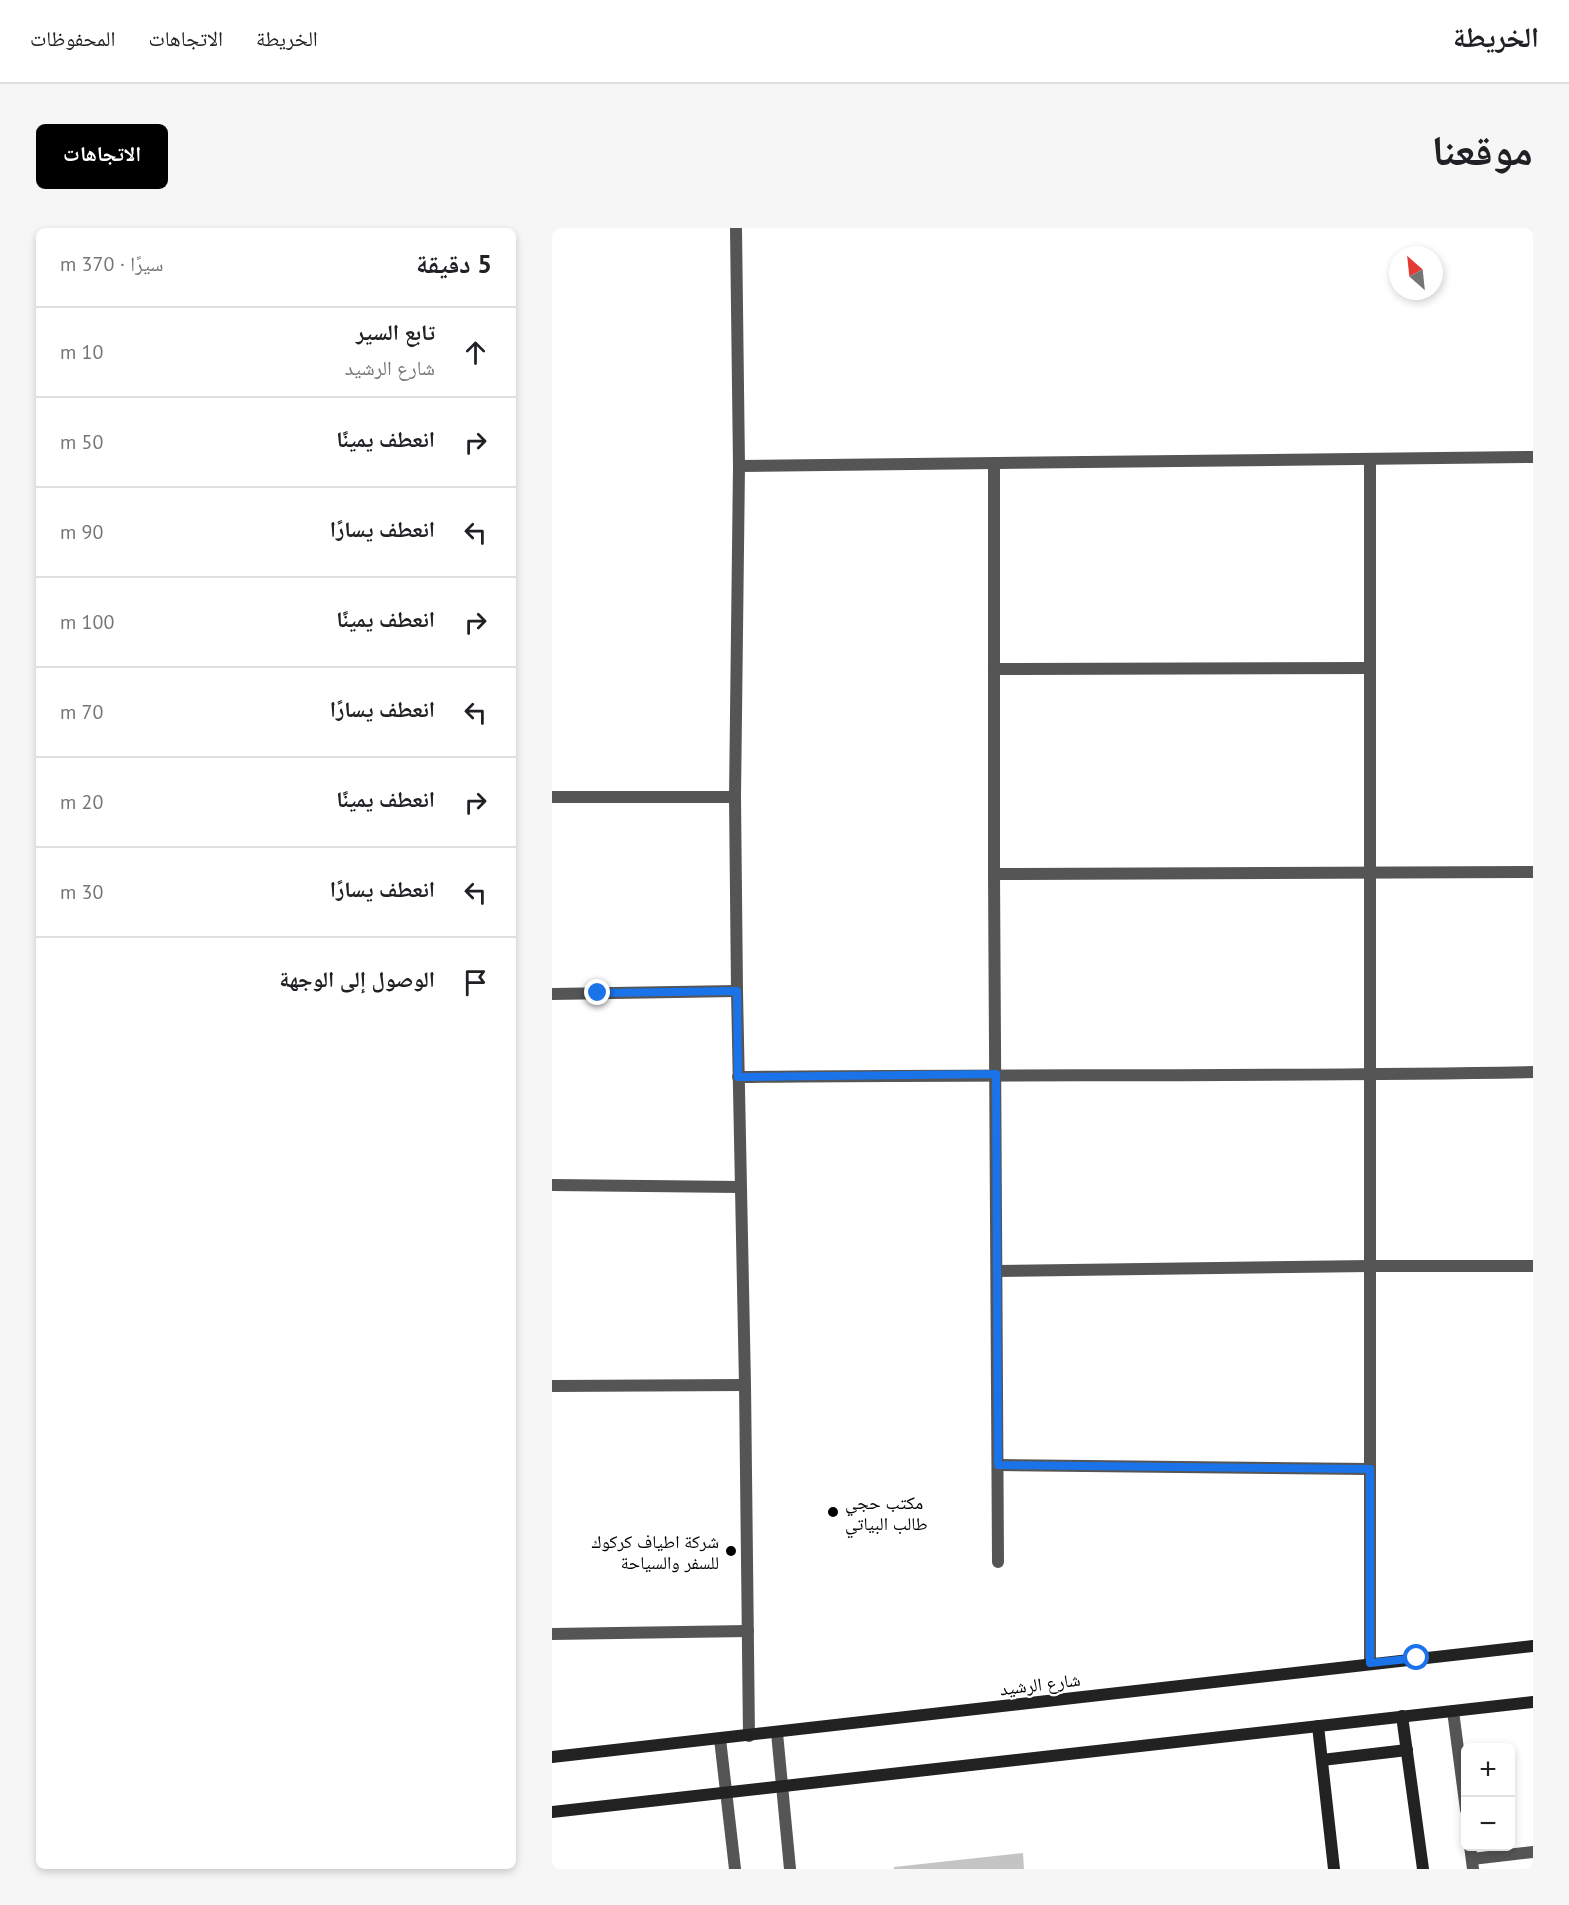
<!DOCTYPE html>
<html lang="ar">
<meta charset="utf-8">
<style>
body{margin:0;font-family:"PT Sans","Noto Naskh Arabic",sans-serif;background:#f6f6f6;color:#202124;direction:rtl}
.controls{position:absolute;right:18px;bottom:18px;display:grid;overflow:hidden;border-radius:9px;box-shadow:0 3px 9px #0003}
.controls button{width:54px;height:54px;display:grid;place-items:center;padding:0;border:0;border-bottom:2px solid #e0e0e0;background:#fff;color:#202124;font:30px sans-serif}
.compass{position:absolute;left:837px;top:18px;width:54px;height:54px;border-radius:50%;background:#fff;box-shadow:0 3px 9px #0003;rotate:333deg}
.stop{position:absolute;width:18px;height:18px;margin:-14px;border:4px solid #1a73e8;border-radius:50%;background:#fff}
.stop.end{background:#1a73e8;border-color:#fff;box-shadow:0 2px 6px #0008}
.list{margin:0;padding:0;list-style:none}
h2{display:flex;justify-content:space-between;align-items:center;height:78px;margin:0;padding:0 24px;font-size:26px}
h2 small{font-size:20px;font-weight:400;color:#757577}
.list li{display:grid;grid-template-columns:39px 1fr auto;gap:18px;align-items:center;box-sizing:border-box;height:90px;padding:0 24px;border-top:2px solid #e0e0e0}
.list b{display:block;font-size:22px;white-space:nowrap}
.list p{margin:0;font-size:20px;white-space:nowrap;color:#757577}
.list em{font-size:20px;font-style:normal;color:#757577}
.icon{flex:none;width:33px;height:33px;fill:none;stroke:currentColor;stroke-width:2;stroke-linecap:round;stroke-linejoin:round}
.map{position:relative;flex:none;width:981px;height:1641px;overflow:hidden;direction:ltr;border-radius:9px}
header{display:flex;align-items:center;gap:36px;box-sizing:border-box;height:84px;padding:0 30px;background:#fff;border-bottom:2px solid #e0e0e0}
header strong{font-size:28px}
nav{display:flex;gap:33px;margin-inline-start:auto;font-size:21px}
.intro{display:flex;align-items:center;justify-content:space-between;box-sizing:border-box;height:144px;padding:0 36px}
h1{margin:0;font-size:42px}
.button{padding:15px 27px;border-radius:9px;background:#000;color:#fff;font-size:21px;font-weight:700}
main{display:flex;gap:36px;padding:0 36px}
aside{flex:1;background:#fff;border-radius:9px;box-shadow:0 3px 9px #0003}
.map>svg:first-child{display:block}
.building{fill:#c4c4c4}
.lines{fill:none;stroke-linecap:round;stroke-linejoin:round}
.minor{stroke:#555;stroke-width:12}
.tertiary{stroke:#555;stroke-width:12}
.secondary{stroke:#222;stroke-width:12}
.route{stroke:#1a73e8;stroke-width:8}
.poi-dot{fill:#000;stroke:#fff;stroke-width:2}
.labels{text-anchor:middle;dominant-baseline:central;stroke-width:4.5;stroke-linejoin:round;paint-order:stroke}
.poi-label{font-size:18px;fill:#000;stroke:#fff;text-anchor:start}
.street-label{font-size:18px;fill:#000;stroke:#fff}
</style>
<header>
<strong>الخريطة</strong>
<nav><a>الخريطة</a><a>الاتجاهات</a><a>المحفوظات</a></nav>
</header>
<div class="intro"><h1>موقعنا</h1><a class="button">الاتجاهات</a></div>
<main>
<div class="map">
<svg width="981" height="1641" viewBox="0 0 981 1641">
<rect width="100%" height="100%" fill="#fff"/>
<polygon class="building" points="471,1625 472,1641 342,1641 342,1639"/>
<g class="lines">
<g class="minor">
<polyline points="818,231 818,1435"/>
<polyline points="442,235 442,646 446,1334"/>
<polyline points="187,238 981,229"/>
<polyline points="443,441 818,440"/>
<polyline points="0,569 183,569"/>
<polyline points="442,646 981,644"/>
<polyline points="0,766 185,763"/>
<path d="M186 849C451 846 716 849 981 844"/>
<polyline points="0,957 188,959"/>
<polyline points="445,1043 818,1038 981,1038"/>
<polyline points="0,1158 193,1157"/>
<polyline points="446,1237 818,1241"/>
<polyline points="0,1406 196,1403"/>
<polyline points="901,1483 914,1582"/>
<polyline points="225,1505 238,1641"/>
<polyline points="168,1511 183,1641"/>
<polyline points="918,1618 921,1641"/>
<polyline points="920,1631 981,1624"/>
</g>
<polyline class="tertiary" points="184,0 187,238 183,569 185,763 193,1157 197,1508"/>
<g class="secondary">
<polyline points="850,1488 871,1641"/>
<polyline points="766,1498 782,1641"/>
<polyline points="0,1529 981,1418"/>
<polyline points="770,1532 855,1522"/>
<polyline points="0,1584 981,1474"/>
</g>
</g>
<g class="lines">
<polyline class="route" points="46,765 185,763 186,849 444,846 446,1237 818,1241 818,1435 865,1430"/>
</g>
<g class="poi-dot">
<circle cx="281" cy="1284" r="6"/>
<circle cx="179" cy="1323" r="6"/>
</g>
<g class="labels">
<g class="poi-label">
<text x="293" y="1274">مكتب حجي<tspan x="293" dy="21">طالب البياتي</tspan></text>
<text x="167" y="1313" text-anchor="end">شركة اطياف كركوك<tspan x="167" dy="21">للسفر والسياحة</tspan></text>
</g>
<g class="street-label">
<text transform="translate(488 1456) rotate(-7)">شارع الرشيد</text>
</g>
</g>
</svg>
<div class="controls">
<button>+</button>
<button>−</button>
</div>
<svg class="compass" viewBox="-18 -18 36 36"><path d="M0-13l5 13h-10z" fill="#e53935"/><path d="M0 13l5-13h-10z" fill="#757577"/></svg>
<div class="stop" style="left:865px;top:1430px"></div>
<div class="stop end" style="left:46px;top:765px"></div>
</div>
<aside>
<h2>5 دقيقة<small>سيرًا · 370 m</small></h2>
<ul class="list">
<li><svg class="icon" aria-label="ahead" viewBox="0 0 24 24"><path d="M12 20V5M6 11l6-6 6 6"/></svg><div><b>تابع السير</b><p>شارع الرشيد</p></div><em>10 m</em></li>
<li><svg class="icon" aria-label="right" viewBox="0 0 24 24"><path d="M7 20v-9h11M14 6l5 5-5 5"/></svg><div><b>انعطف يمينًا</b></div><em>50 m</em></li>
<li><svg class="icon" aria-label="left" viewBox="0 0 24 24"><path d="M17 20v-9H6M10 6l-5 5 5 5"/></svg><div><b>انعطف يسارًا</b></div><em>90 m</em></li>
<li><svg class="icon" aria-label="right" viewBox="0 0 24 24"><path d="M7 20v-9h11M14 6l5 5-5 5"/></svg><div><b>انعطف يمينًا</b></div><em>100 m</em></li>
<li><svg class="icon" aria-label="left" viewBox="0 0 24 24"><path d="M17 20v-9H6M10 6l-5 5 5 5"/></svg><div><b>انعطف يسارًا</b></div><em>70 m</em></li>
<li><svg class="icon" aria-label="right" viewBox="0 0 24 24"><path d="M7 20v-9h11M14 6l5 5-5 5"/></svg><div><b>انعطف يمينًا</b></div><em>20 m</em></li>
<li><svg class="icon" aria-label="left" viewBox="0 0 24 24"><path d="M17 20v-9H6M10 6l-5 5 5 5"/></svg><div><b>انعطف يسارًا</b></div><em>30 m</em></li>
<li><svg class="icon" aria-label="arrive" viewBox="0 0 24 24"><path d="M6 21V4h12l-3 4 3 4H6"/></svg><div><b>الوصول إلى الوجهة</b></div></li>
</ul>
</aside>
</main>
